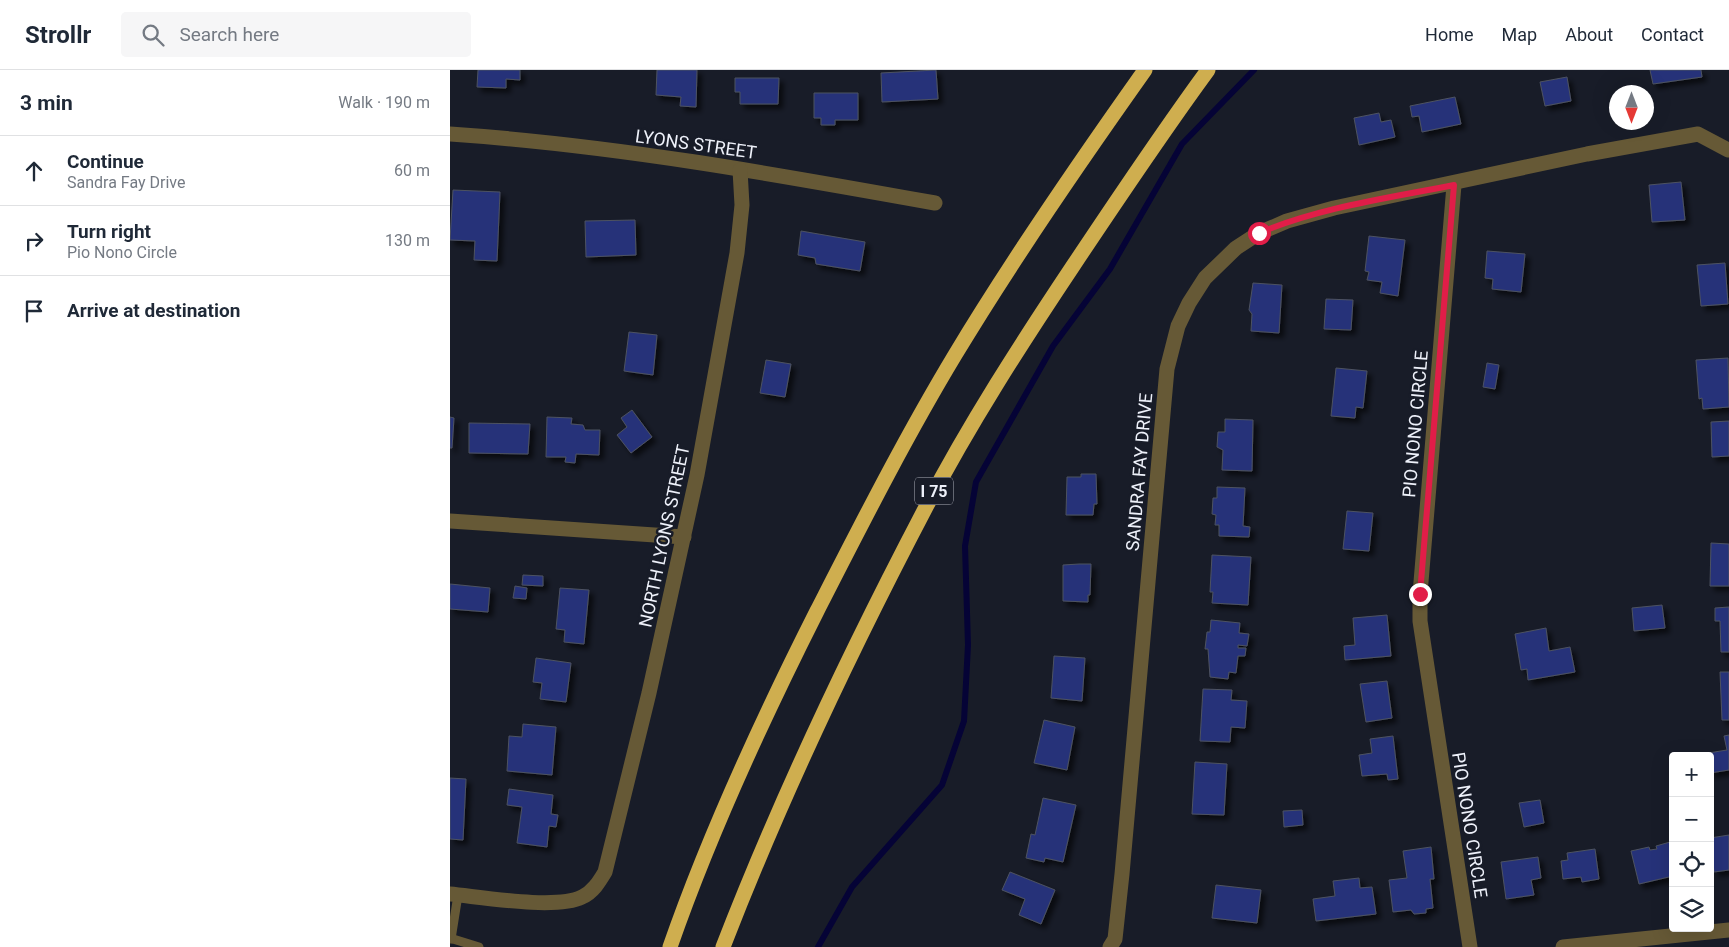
<!DOCTYPE html>
<meta charset="utf-8">
<style>
body{margin:0;font-family:Roboto,sans-serif;background:#f6f6f7;color:#1f2937}
.controls{position:absolute;right:15px;bottom:15px;display:grid;overflow:hidden;border-radius:5px;box-shadow:0 5px 20px #0002}
.controls button{width:45px;height:45px;display:grid;place-items:center;padding:0;border:0;border-bottom:1px solid #e0e1e3;background:#fff;color:#1f2937;font:25px sans-serif}
.compass{position:absolute;left:1159px;top:15px;width:45px;height:45px;border-radius:50%;background:#fff;box-shadow:0 5px 20px #0002;rotate:180deg}
.stop{position:absolute;width:15px;height:15px;margin:-11px;border:4px solid #e11d48;border-radius:50%;background:#fff}
.stop.end{background:#e11d48;border-color:#fff;box-shadow:0 1px 5px #0008}
.list{margin:0;padding:0;list-style:none}
h2{display:flex;justify-content:space-between;align-items:center;height:65px;margin:0;padding:0 20px;font-size:21px}
h2 small{font-size:16px;font-weight:400;color:#747a83}
.list li{display:grid;grid-template-columns:32px 1fr auto;gap:15px;align-items:center;box-sizing:border-box;height:70px;padding:0 20px;border-top:1px solid #e0e1e3}
.list b{display:block;font-size:19px;white-space:nowrap}
.list p{margin:0;font-size:16px;white-space:nowrap;color:#747a83}
.list em{font-size:16px;font-style:normal;color:#747a83}
.icon{flex:none;width:28px;height:28px;fill:none;stroke:currentColor;stroke-width:2;stroke-linecap:round;stroke-linejoin:round}
.map{position:relative;flex:none;width:1279px;height:877px;overflow:hidden}
header{display:flex;align-items:center;gap:30px;box-sizing:border-box;height:70px;padding:0 25px;background:#fff;border-bottom:1px solid #e0e1e3}
header strong{font-size:24px}
nav{display:flex;gap:28px;margin-inline-start:auto;font-size:18px}
.search{width:350px;height:45px;background:#f6f6f7;display:flex;align-items:center;gap:12px;box-sizing:border-box;padding:0 18px;border-radius:5px;color:#747a83;font-size:19px}
main{display:flex}
aside{flex:1;background:#fff}
.map>svg:first-child{display:block}
.lines{fill:none;stroke-linecap:round;stroke-linejoin:round}
.stream{stroke:#050336;stroke-width:6}
.building{fill:#263379;stroke:#4d5261;filter:url(#shadow)}
.lane{stroke:#665936;stroke-width:9}
.street{stroke:#665936;stroke-width:15}
.highway{stroke:#cfae4f;stroke-width:15}
.route{stroke:#e11d48;stroke-width:6}
.labels{text-anchor:middle;dominant-baseline:central;stroke-width:5;stroke-linejoin:round;paint-order:stroke}
.shield{fill:#181c28;stroke:#aeb1bb;stroke-width:1}
.shield-label{font-size:16px;font-weight:bold;fill:#eef1fa}
.street-label{font-size:18px;fill:#eef1fa;stroke:#181c28}
</style>
<header>
<strong>Strollr</strong>
<div class="search"><svg class="icon" aria-label="search" viewBox="0 0 24 24"><circle cx="10" cy="10" r="6"/><path d="M15 15l6 6"/></svg>Search here</div>
<nav><a>Home</a><a>Map</a><a>About</a><a>Contact</a></nav>
</header>
<main>
<aside>
<h2>3 min<small>Walk · 190 m</small></h2>
<ul class="list">
<li><svg class="icon" aria-label="ahead" viewBox="0 0 24 24"><path d="M12 20V5M6 11l6-6 6 6"/></svg><div><b>Continue</b><p>Sandra Fay Drive</p></div><em>60 m</em></li>
<li><svg class="icon" aria-label="right" viewBox="0 0 24 24"><path d="M7 20v-9h11M14 6l5 5-5 5"/></svg><div><b>Turn right</b><p>Pio Nono Circle</p></div><em>130 m</em></li>
<li><svg class="icon" aria-label="arrive" viewBox="0 0 24 24"><path d="M6 21V4h12l-3 4 3 4H6"/></svg><div><b>Arrive at destination</b></div></li>
</ul>
</aside>
<div class="map">
<svg width="1279" height="877" viewBox="0 0 1279 877">
<defs>
<filter id="shadow"><feDropShadow dx="4.5" dy="4.5" stdDeviation="2.5" flood-color="#0009"/></filter>
</defs>
<rect width="100%" height="100%" fill="#181c28"/>
<g class="lines">
<polyline class="stream" points="368,877 402,817 492,715 514,651 518,575 515,476 526,412 603,276 660,199 732,74 804,0"/>
</g>
<g class="building">
<polygon points="28,0 70,0 70,10 56,9 56,18 27,17"/>
<polygon points="207,0 247,0 246,37 230,36 231,27 206,25"/>
<polygon points="486,0 488,29 432,32 431,3"/>
<polygon points="1200,0 1251,0 1252,7 1203,14"/>
<polygon points="1117,7 1121,31 1095,36 1090,12"/>
<polygon points="285,8 329,8 328,34 290,34 290,22 285,22"/>
<polygon points="364,23 408,23 408,50 385,50 385,55 371,55 371,48 364,48"/>
<polygon points="1005,27 1011,54 972,62 969,46 962,47 960,36"/>
<polygon points="929,43 931,52 941,50 945,67 909,75 904,48"/>
<polygon points="1231,112 1235,150 1202,152 1199,115"/>
<polygon points="3,120 50,122 47,191 24,190 25,171 0,170"/>
<polygon points="185,150 186,185 136,187 135,151"/>
<polygon points="351,161 415,172 410,201 366,194 365,188 348,185"/>
<polygon points="919,166 955,170 948,226 930,223 932,212 917,210 919,202 915,201"/>
<polygon points="1037,181 1075,184 1071,222 1042,219 1043,209 1035,208"/>
<polygon points="1275,193 1278,234 1251,236 1247,195"/>
<polygon points="803,213 832,215 829,263 801,261 802,244 799,240"/>
<polygon points="876,229 903,230 901,260 874,259"/>
<polygon points="179,262 207,265 203,305 174,301"/>
<polygon points="1278,288 1279,337 1253,339 1252,328 1249,329 1246,290"/>
<polygon points="316,290 341,294 335,327 310,323"/>
<polygon points="1037,293 1049,295 1045,319 1033,317"/>
<polygon points="886,298 917,301 913,338 906,337 905,348 881,346"/>
<polygon points="182,340 202,367 181,383 167,365 177,357 171,348"/>
<polygon points="0,347 4,348 2,378 0,378"/>
<polygon points="97,347 122,348 121,354 133,355 135,360 150,360 149,385 126,384 125,393 115,392 116,387 96,387"/>
<polygon points="775,349 803,350 802,401 772,400 773,380 767,377 768,362 775,362"/>
<polygon points="1279,351 1279,386 1262,387 1261,352"/>
<polygon points="19,353 80,354 78,384 19,383"/>
<polygon points="631,404 646,404 647,434 644,434 643,445 616,445 617,407 631,407"/>
<polygon points="767,417 795,418 793,456 800,457 799,467 769,466 769,455 765,455 766,445 762,444 763,428 767,428"/>
<polygon points="897,441 923,443 919,481 893,479"/>
<polygon points="1261,473 1279,474 1279,516 1260,516"/>
<polygon points="762,485 801,487 798,535 762,533 763,522 760,522"/>
<polygon points="629,494 641,494 640,525 638,525 638,532 613,531 613,495"/>
<polygon points="73,505 93,506 93,516 72,515"/>
<polygon points="0,514 40,518 38,542 0,539"/>
<polygon points="65,516 77,518 76,529 63,528"/>
<polygon points="110,518 139,520 134,574 114,572 115,560 106,559"/>
<polygon points="1212,535 1215,558 1184,561 1182,538"/>
<polygon points="1279,537 1279,582 1271,582 1270,551 1265,551 1265,538"/>
<polygon points="937,545 941,586 895,590 894,576 905,575 903,548"/>
<polygon points="761,550 790,553 789,563 799,564 797,576 788,575 788,578 796,578 795,586 788,586 786,603 779,602 778,609 760,607 758,579 755,579 757,562 760,562"/>
<polygon points="1096,558 1099,581 1120,577 1125,602 1078,610 1077,599 1071,600 1065,564"/>
<polygon points="604,586 635,588 632,631 601,628"/>
<polygon points="86,588 121,593 116,632 90,629 92,613 83,612"/>
<polygon points="1270,602 1279,602 1279,650 1272,650"/>
<polygon points="937,611 942,648 916,652 910,614"/>
<polygon points="753,619 782,620 781,630 797,631 795,658 781,657 780,672 750,671"/>
<polygon points="594,650 625,657 617,700 584,693"/>
<polygon points="73,654 106,657 102,705 57,701 59,666 72,667"/>
<polygon points="1279,665 1279,700 1260,703 1260,686 1246,685 1277,680 1274,666"/>
<polygon points="943,666 948,709 938,710 937,704 912,706 909,685 922,683 920,669"/>
<polygon points="745,692 777,694 774,745 742,744"/>
<polygon points="0,708 16,709 13,770 0,769"/>
<polygon points="59,719 103,725 101,744 108,745 106,757 99,756 97,777 67,773 72,737 57,735"/>
<polygon points="593,728 626,735 613,792 595,788 594,792 576,788 581,764 585,765"/>
<polygon points="1090,730 1094,753 1074,757 1069,733"/>
<polygon points="852,740 853,755 834,757 833,741"/>
<polygon points="1279,765 1279,800 1264,802 1260,768"/>
<polygon points="1220,772 1223,784 1223,806 1189,814 1181,781 1199,777 1200,780 1207,779 1206,776"/>
<polygon points="981,777 984,809 980,809 983,838 976,839 976,843 964,844 961,840 943,842 939,810 957,808 953,781"/>
<polygon points="1145,779 1149,809 1132,812 1131,807 1113,809 1111,791 1118,790 1117,783"/>
<polygon points="1088,787 1091,808 1081,810 1084,825 1056,829 1051,792"/>
<polygon points="560,802 605,820 591,854 569,845 575,829 552,820"/>
<polygon points="909,808 910,818 922,817 926,844 866,851 863,829 885,826 883,811"/>
<polygon points="766,815 811,820 807,853 762,848"/>
</g>
<g class="lines">
<g class="lane">
<polyline points="0,868 29,877"/>
<polyline points="1,869 8,825"/>
</g>
<g class="street">
<path d="M0 64C163 75 324 104 485 133"/>
<polyline points="1004,115 970,524 970,551 1020,877"/>
<polyline points="0,451 234,467"/>
<path d="M0 824C31 827 106 840 132 827 143 822 149 812 155 802L199 623 247 405 287 183 292 135 290 100"/>
<polyline points="660,877 665,869 672,804 717,299 728,256 739,233 755,208 786,178 809,163 837,151 884,138 1137,84 1248,64 1278,80"/>
<polyline points="1113,877 1279,860"/>
</g>
<g class="highway">
<path d="M220 877C260 762 312 650 367 541 411 455 455 368 505 285 564 187 629 93 695 0"/>
<path d="M273 877C331 727 401 580 476 437 520 353 571 274 623 196 667 130 711 64 758 0"/>
</g>
</g>
<g class="lines">
<path class="route" d="M809 163C871 137 939 128 1004 115L970 524"/>
</g>
<g class="labels">
<rect class="shield" x="465" y="407.5" width="38" height="27" rx="4"/>
<g class="shield-label">
<text x="484" y="421">I 75</text>
</g>
<g class="street-label">
<text transform="translate(246 74) rotate(8)">LYONS STREET</text>
<text transform="translate(965 354) rotate(-85)">PIO NONO CIRCLE</text>
<text transform="translate(689 402) rotate(-85)">SANDRA FAY DRIVE</text>
<text transform="translate(214 466) rotate(-78)">NORTH LYONS STREET</text>
<text transform="translate(1020 755) rotate(81)">PIO NONO CIRCLE</text>
</g>
</g>
</svg>
<div class="controls">
<button>+</button>
<button>−</button>
<button><svg class="icon" aria-label="locate" viewBox="0 0 24 24"><circle cx="12" cy="12" r="6"/><path d="M12 2v4M12 18v4M2 12h4M18 12h4"/></svg></button>
<button><svg class="icon" aria-label="layers" viewBox="0 0 24 24"><path d="M12 4l9 5-9 5-9-5zM3 14l9 5 9-5"/></svg></button>
</div>
<svg class="compass" viewBox="-18 -18 36 36"><path d="M0-13l5 13h-10z" fill="#e53935"/><path d="M0 13l5-13h-10z" fill="#747a83"/></svg>
<div class="stop" style="left:809px;top:163px"></div>
<div class="stop end" style="left:970px;top:524px"></div>
</div>
</main>
